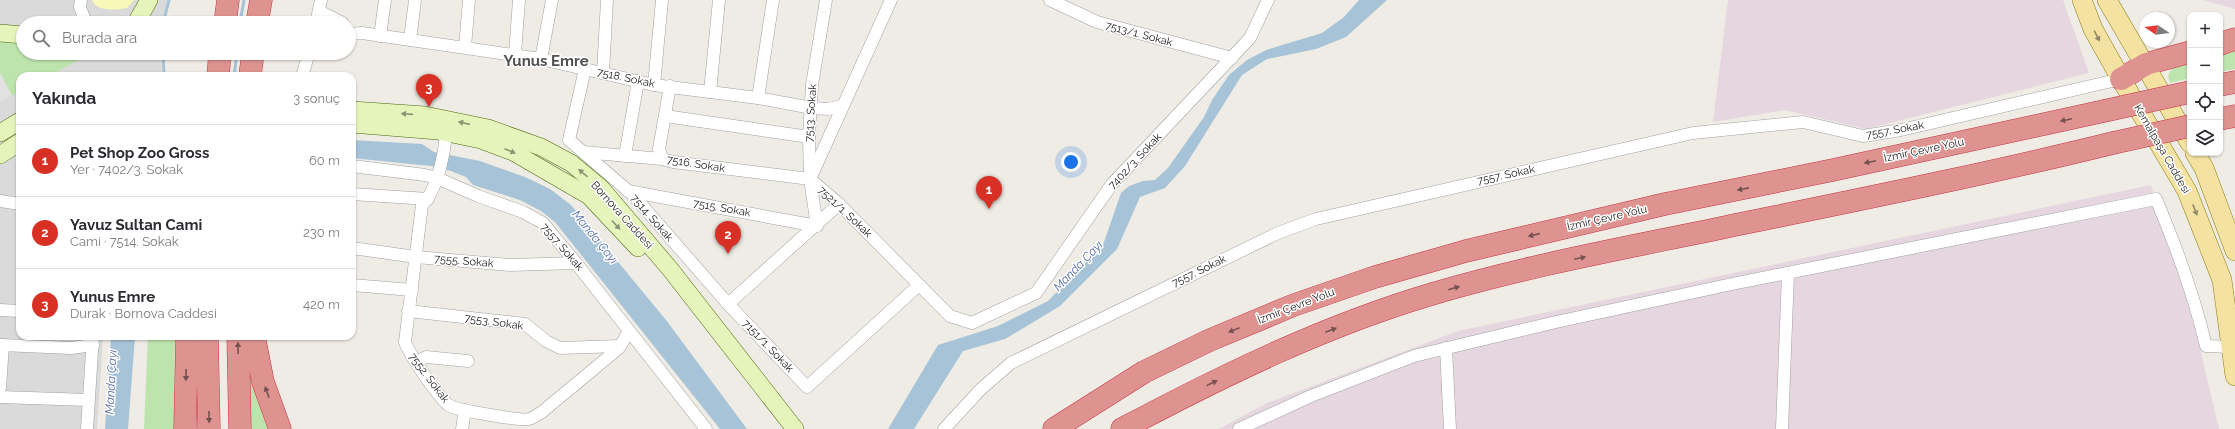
<!DOCTYPE html>
<html lang="tr">
<meta charset="utf-8">
<style>
body{margin:0;font-family:Raleway,sans-serif;background:#f7f7f7;color:#2b2b33}
.controls{position:absolute;right:12px;top:12px;display:grid;overflow:hidden;border-radius:8px;box-shadow:0 1px 3px #0004}
.controls button{width:36px;height:36px;display:grid;place-items:center;padding:0;border:0;border-bottom:1px solid #e1e1e2;background:#fff;color:#2b2b33;font:20px sans-serif}
.compass{position:absolute;left:2139px;top:12px;width:36px;height:36px;border-radius:50%;background:#fff;box-shadow:0 1px 3px #0004;rotate:283deg}
.you{position:absolute;left:1071px;top:162px;width:14px;height:14px;margin:-10px;border:3px solid #fff;border-radius:50%;background:#1a73e8;box-shadow:0 0 0 6px #1a73e833}
.badge{display:grid;place-items:center;width:26px;height:26px;border-radius:50%;background:#d93025;color:#fff;font-size:13px;font-weight:700}
.pin{position:absolute;translate:-50% -33px;filter:drop-shadow(0 1px 2px #0008)}
.pin::after{content:'';position:absolute;top:21px;width:14px;height:12px;background:inherit;clip-path:polygon(0 0,100% 0,50% 100%)}
.list{margin:0;padding:0;list-style:none}
h2{display:flex;justify-content:space-between;align-items:center;height:52px;margin:0;padding:0 16px;font-size:17px}
h2 small{font-size:13px;font-weight:400;color:#7c7c81}
.list li{display:grid;grid-template-columns:26px 1fr auto;gap:12px;align-items:center;box-sizing:border-box;height:72px;padding:0 16px;border-top:1px solid #e1e1e2}
.list b{display:block;font-size:15px;white-space:nowrap}
.list p{margin:0;font-size:13px;white-space:nowrap;color:#7c7c81}
.list em{font-size:13px;font-style:normal;color:#7c7c81}
.icon{flex:none;width:22px;height:22px;fill:none;stroke:currentColor;stroke-width:2;stroke-linecap:round;stroke-linejoin:round}
.map{position:relative;flex:none;width:2235px;height:429px;overflow:hidden}
.search{position:absolute;background:#fff;box-shadow:0 1px 3px #0004;left:16px;top:16px;width:340px;height:44px;display:flex;align-items:center;gap:10px;box-sizing:border-box;padding:0 14px;border-radius:22px;color:#7c7c81;font-size:15px}
.panel{position:absolute;background:#fff;box-shadow:0 1px 3px #0004;left:16px;top:72px;width:340px;height:268px;border-radius:12px}
.map>svg:first-child{display:block}
.residential{fill:#dbdada}
.industrial{fill:#e6d6e0}
.grass{fill:#bde4ad}
.sand{fill:#f8f9b6}
.parking{fill:#e1e1e1}
.water{fill:#a7c3d8}
.lines{fill:none;stroke-linecap:round;stroke-linejoin:round}
.stream{stroke:#a7c3d8;stroke-width:3}
.street-casing{stroke:#a1a1a1;stroke-width:13}
.secondary-casing{stroke:#4d6b0d;stroke-width:18}
.primary-casing{stroke:#8b7c0c;stroke-width:20}
.highway-casing{stroke:#cb3245;stroke-width:23}
.street{stroke:#fff;stroke-width:12}
.secondary{stroke:#e5f4bb;stroke-width:17}
.primary{stroke:#f4e2a2;stroke-width:19}
.highway{stroke:#df9391;stroke-width:22}
.highway-bridge-casing{stroke:#cb3245;stroke-width:23;stroke-linecap:butt}
.highway-bridge{stroke:#df9391;stroke-width:22}
.oneway{fill:#938966}
.oneway2{fill:#8b9374}
.oneway3{fill:#745251}
.labels{text-anchor:middle;dominant-baseline:central;stroke-width:3;stroke-linejoin:round;paint-order:stroke}
.street-label{font-size:11px;fill:#1d1d1d;stroke:#fff}
.water-label{font-size:12px;font-style:italic;fill:#5169a5;stroke:#fff}
.district-label{font-size:15px;font-weight:bold;fill:#505050;stroke:#fff}
</style>
<div class="map">
<svg width="2235" height="429" viewBox="0 0 2235 429">
<rect width="100%" height="100%" fill="#eeece4"/>
<polygon class="residential" points="0,0 168,0 161,23 23,23 23,53 161,53 162,76 20,76 20,336 103,336 97,429 0,429"/>
<g class="industrial">
<polygon points="1728,0 2063,0 2089,73 1866,129 1785,110 1713,122"/>
<polygon points="2203,0 2235,0 2235,9"/>
<polygon points="2151,185 2195,328 2219,429 1219,429 1265,404 1458,331"/>
</g>
<g class="grass">
<polygon points="0,38 23,39 23,53 91,53 49,76 20,76 20,92 12,96 0,73"/>
<polygon points="2235,50 2235,69 2220,72 2220,54"/>
<polygon points="2190,63 2190,78 2170,83 2168,76 2172,68"/>
<polygon points="148,336 175,336 174,429 144,429"/>
<polygon points="249,365 264,416 271,429 249,429"/>
</g>
<path class="sand" d="M92 0H134L127 8C116 10 97 12 92 0Z"/>
<polygon class="parking" points="0,73 12,96 0,101"/>
<g class="water">
<polygon points="1359,0 1387,0 1346,37 1316,49 1267,59 1242,75 1185,166 1165,188 1140,197 1117,249 1060,306 1005,339 963,351 914,429 888,429 938,345 998,326 1048,301 1103,245 1121,193 1129,186 1143,181 1155,180 1168,168 1204,117 1212,100 1229,75 1247,60 1266,50 1322,33 1344,17"/>
<polygon points="352,140 422,144 434,152 480,161 525,177 550,189 571,205 666,320 747,429 720,429 555,222 541,211 520,200 473,185 466,177 451,171 431,166 352,158"/>
<polygon points="111,336 135,336 128,429 105,429"/>
</g>
<g class="lines">
<g class="stream">
<polyline points="163,23 169,0"/>
<polyline points="240,23 244,0"/>
<polyline points="163,53 164,75"/>
<polyline points="234,76 237,53"/>
</g>
<g class="street-casing">
<g id="street">
<polyline points="81,0 80,7 86,23"/>
<polyline points="891,0 810,179 839,204 950,316 972,323 1036,293 1112,184 1250,38 1268,0"/>
<polyline points="1050,0 1097,22 1232,58"/>
<polyline points="319,11 343,23"/>
<polyline points="316,23 321,0"/>
<polyline points="349,34 362,33 541,59 654,85 758,98 812,108 828,109 843,106"/>
<polyline points="380,36 385,0"/>
<polyline points="410,40 415,0"/>
<polyline points="465,47 469,0"/>
<polyline points="515,54 519,0"/>
<polyline points="541,59 552,0"/>
<polyline points="585,69 569,140 633,195 728,304"/>
<polyline points="603,73 607,0"/>
<polyline points="302,76 309,53"/>
<polyline points="654,85 662,0"/>
<polyline points="710,92 719,0"/>
<polyline points="758,98 773,0"/>
<polyline points="665,116 809,137"/>
<path d="M446 126C446 149 438 189 422 205L405 342C409 354 440 400 450 406 457 410 521 421 529 419 533 418 538 414 542 412L619 348 629 331"/>
<polyline points="583,152 662,159 673,162 810,179"/>
<polyline points="625,156 638,81"/>
<polyline points="662,159 659,149 670,86"/>
<polyline points="352,166 425,175 437,178 478,196 523,212 543,223 576,263 706,429"/>
<polyline points="628,191 817,226 810,179 809,137 812,85 826,0"/>
<polyline points="352,194 428,199"/>
<polyline points="0,201 20,204"/>
<polyline points="839,204 728,304 807,387 919,285"/>
<polyline points="352,248 416,257 510,265 576,263"/>
<polyline points="352,285 412,290"/>
<polyline points="0,310 20,311"/>
<polyline points="408,311 525,324 546,341 560,348 620,346"/>
<polyline points="0,345 71,348 93,345"/>
<polyline points="1446,348 1450,429"/>
<polyline points="416,362 426,357 468,361"/>
<polyline points="0,388 3,345"/>
<polyline points="0,397 88,400"/>
<polyline points="87,429 93,336"/>
<polyline points="462,429 465,410"/>
<polyline points="944,429 981,389 1011,363 1278,233 1316,219 1693,133 1803,122 1863,136 1901,130 2121,79"/>
<path d="M1239 429 1311 396 1414 356 1556 322 1732 284 2156 199C2176 246 2194 295 2206 346L2231 347"/>
<polyline points="1782,429 1788,273"/>
</g>
</g>
<g class="secondary-casing">
<g id="secondary">
<polyline points="136,23 149,0"/>
<polyline points="0,33 23,35"/>
<polyline points="352,110 425,115 488,128 541,147 571,163 601,188 670,269 795,429"/>
<polyline points="352,124 438,131 481,140 513,152 589,196 638,248"/>
<polyline points="0,133 20,121"/>
<polyline points="0,155 20,142"/>
</g>
</g>
<g class="primary-casing">
<g id="primary">
<polyline points="2082,0 2093,29 2121,79 2187,191 2222,280 2235,376"/>
<polyline points="2107,0 2190,143"/>
<polyline points="2195,153 2204,168 2235,251"/>
</g>
</g>
<g class="highway-casing">
<g id="highway">
<polyline points="225,23 228,0"/>
<polyline points="257,23 261,0"/>
<polyline points="2220,44 2235,39"/>
<polyline points="218,76 220,53"/>
<polyline points="250,76 253,53"/>
<polyline points="2121,79 2146,64 2190,52"/>
<polyline points="2220,85 2235,82"/>
<polyline points="2220,119 2235,116"/>
<polyline points="207,336 209,429"/>
<polyline points="238,336 240,429"/>
<polyline points="254,336 263,382 280,429"/>
<polyline points="185,429 187,336"/>
<polyline points="1054,429 1144,372 1210,340 1294,305 1375,277 1466,251 1665,204 1833,170 2104,111"/>
<path d="M1122 429C1222 376 1324 326 1432 294 1526 266 1625 248 1721 228 1852 201 1983 175 2113 143"/>
</g>
</g>
<use href="#street" class="street"/>
<use href="#secondary" class="secondary"/>
<use href="#primary" class="primary"/>
<use href="#highway" class="highway"/>
<g class="highway-bridge-casing">
<g id="highway-bridge">
<polyline points="2104,111 2190,92"/>
<polyline points="2113,143 2190,126"/>
</g>
</g>
<use href="#highway-bridge" class="highway-bridge"/>
</g>
<defs><path id="oneway-solid" d="M-6-.8H1V-3.2L6.5 0L1 3.2V.8H-6Z"/></defs>
<g class="oneway">
<use href="#oneway-solid" transform="translate(2097 36) rotate(62)"/>
<use href="#oneway-solid" transform="translate(2195 210) rotate(69)"/>
</g>
<g class="oneway2">
<use href="#oneway-solid" transform="translate(407 114) rotate(-176)"/>
<use href="#oneway-solid" transform="translate(464 123) rotate(-167)"/>
<use href="#oneway-solid" transform="translate(510 151) rotate(23)"/>
<use href="#oneway-solid" transform="translate(583 173) rotate(-140)"/>
<use href="#oneway-solid" transform="translate(616 225) rotate(47)"/>
</g>
<g class="oneway3">
<use href="#oneway-solid" transform="translate(2066 120) rotate(168)"/>
<use href="#oneway-solid" transform="translate(1870 162) rotate(168)"/>
<use href="#oneway-solid" transform="translate(1743 189) rotate(169)"/>
<use href="#oneway-solid" transform="translate(1534 235) rotate(167)"/>
<use href="#oneway-solid" transform="translate(1580 258) rotate(-12)"/>
<use href="#oneway-solid" transform="translate(1454 288) rotate(-16)"/>
<use href="#oneway-solid" transform="translate(1234 330) rotate(158)"/>
<use href="#oneway-solid" transform="translate(1331 330) rotate(-21)"/>
<use href="#oneway-solid" transform="translate(238 348) rotate(-91)"/>
<use href="#oneway-solid" transform="translate(186 375) rotate(91)"/>
<use href="#oneway-solid" transform="translate(1212 383) rotate(-26)"/>
<use href="#oneway-solid" transform="translate(267 392) rotate(-110)"/>
<use href="#oneway-solid" transform="translate(209 417) rotate(89)"/>
</g>
<g class="labels">
<g class="street-label">
<text transform="translate(1139 34) rotate(15)">7513/1. Sokak</text>
<text transform="translate(626 78) rotate(12)">7518. Sokak</text>
<text transform="translate(811 113) rotate(-86)">7513. Sokak</text>
<text transform="translate(1895 130) rotate(-10)">7557. Sokak</text>
<text transform="translate(2162 149) rotate(60)">Kemalpaşa Caddesi</text>
<text transform="translate(1924 150) rotate(-12)">İzmir Çevre Yolu</text>
<text transform="translate(1135 161) rotate(-47)">7402/3. Sokak</text>
<text transform="translate(696 164) rotate(9)">7516. Sokak</text>
<text transform="translate(1506 175) rotate(-12)">7557. Sokak</text>
<text transform="translate(722 208) rotate(10)">7515. Sokak</text>
<text transform="translate(845 212) rotate(43)">7521/1. Sokak</text>
<text transform="translate(622 215) rotate(48)">Bornova Caddesi</text>
<text transform="translate(652 218) rotate(49)">7514. Sokak</text>
<text transform="translate(1607 218) rotate(-13)">İzmir Çevre Yolu</text>
<text transform="translate(562 247) rotate(49)">7557. Sokak</text>
<text transform="translate(464 261) rotate(5)">7555. Sokak</text>
<text transform="translate(1199 271) rotate(-26)">7557. Sokak</text>
<text transform="translate(1296 306) rotate(-21)">İzmir Çevre Yolu</text>
<text transform="translate(494 322) rotate(8)">7553. Sokak</text>
<text transform="translate(768 346) rotate(46)">7151/1. Sokak</text>
<text transform="translate(429 378) rotate(53)">7552. Sokak</text>
</g>
<g class="water-label">
<text transform="translate(595 237) rotate(51)">Manda Çayı</text>
<text transform="translate(1078 266) rotate(-46)">Manda Çayı</text>
<text transform="translate(111 382) rotate(-87)">Manda Çayı</text>
</g>
<g class="district-label">
<text x="546" y="61">Yunus Emre</text>
</g>
</g>
</svg>
<div class="controls">
<button>+</button>
<button>−</button>
<button><svg class="icon" aria-label="locate" viewBox="0 0 24 24"><circle cx="12" cy="12" r="6"/><path d="M12 2v4M12 18v4M2 12h4M18 12h4"/></svg></button>
<button><svg class="icon" aria-label="layers" viewBox="0 0 24 24"><path d="M12 4l9 5-9 5-9-5zM3 14l9 5 9-5"/></svg></button>
</div>
<svg class="compass" viewBox="-18 -18 36 36"><path d="M0-13l5 13h-10z" fill="#e53935"/><path d="M0 13l5-13h-10z" fill="#7c7c81"/></svg>
<div class="you"></div>
<div class="pin badge" style="left:989px;top:209px">1</div>
<div class="pin badge" style="left:728px;top:254px">2</div>
<div class="pin badge" style="left:429px;top:107px">3</div>
<div class="search"><svg class="icon" aria-label="search" viewBox="0 0 24 24"><circle cx="10" cy="10" r="6"/><path d="M15 15l6 6"/></svg>Burada ara</div>
<section class="panel">
<h2>Yakında<small>3 sonuç</small></h2>
<ul class="list">
<li><span class="badge">1</span><div><b>Pet Shop Zoo Gross</b><p>Yer · 7402/3. Sokak</p></div><em>60 m</em></li>
<li><span class="badge">2</span><div><b>Yavuz Sultan Cami</b><p>Cami · 7514. Sokak</p></div><em>230 m</em></li>
<li><span class="badge">3</span><div><b>Yunus Emre</b><p>Durak · Bornova Caddesi</p></div><em>420 m</em></li>
</ul>
</section>
</div>
